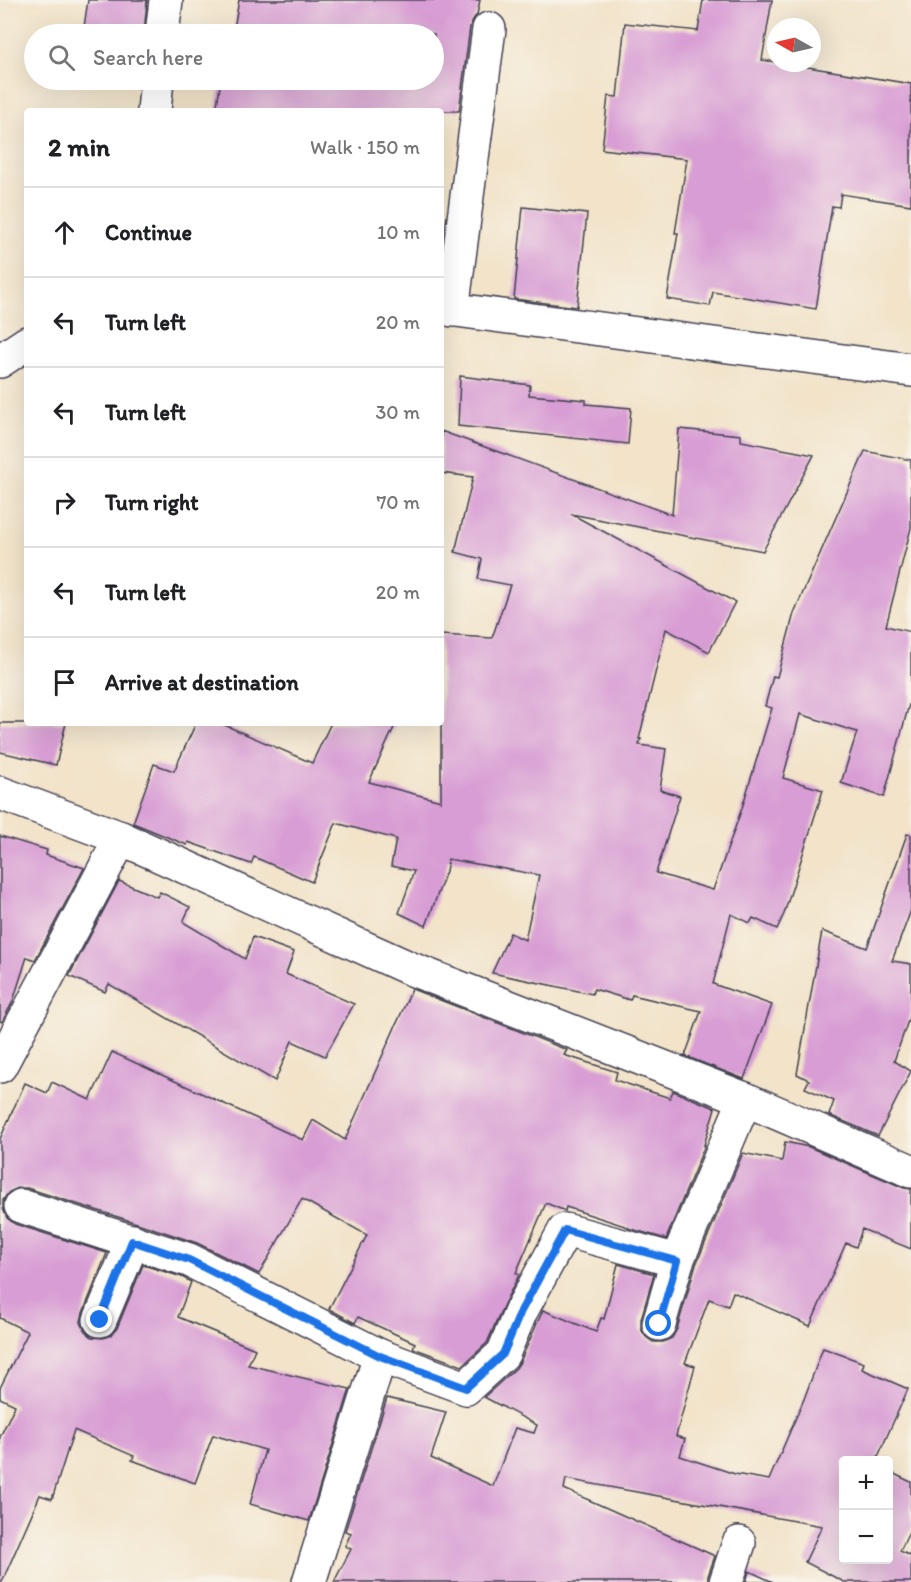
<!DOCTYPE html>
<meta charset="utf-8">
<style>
body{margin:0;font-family:Itim,sans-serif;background:#f6f6f6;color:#202124}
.controls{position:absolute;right:18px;bottom:18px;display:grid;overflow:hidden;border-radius:6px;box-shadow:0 6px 24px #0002}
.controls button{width:54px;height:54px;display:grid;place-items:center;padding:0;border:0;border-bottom:2px solid #e0e0e0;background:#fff;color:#202124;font:30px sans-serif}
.compass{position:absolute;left:767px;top:18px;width:54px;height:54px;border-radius:50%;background:#fff;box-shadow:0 6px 24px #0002;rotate:278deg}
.stop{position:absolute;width:18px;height:18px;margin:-14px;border:4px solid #1a73e8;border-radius:50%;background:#fff}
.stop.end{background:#1a73e8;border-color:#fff;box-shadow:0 2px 6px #0008}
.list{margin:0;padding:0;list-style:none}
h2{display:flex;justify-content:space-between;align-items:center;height:78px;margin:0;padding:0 24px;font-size:26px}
h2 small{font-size:20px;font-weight:400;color:#757577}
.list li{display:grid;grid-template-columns:39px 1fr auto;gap:18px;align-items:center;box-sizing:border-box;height:90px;padding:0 24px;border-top:2px solid #e0e0e0}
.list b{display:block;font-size:22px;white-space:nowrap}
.list em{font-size:20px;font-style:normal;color:#757577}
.icon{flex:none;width:33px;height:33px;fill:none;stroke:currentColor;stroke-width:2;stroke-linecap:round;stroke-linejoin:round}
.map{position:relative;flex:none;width:911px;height:1582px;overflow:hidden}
.search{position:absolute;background:#fff;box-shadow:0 6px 24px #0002;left:24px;top:24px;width:420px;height:66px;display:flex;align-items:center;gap:15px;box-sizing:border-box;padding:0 21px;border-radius:33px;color:#757577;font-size:22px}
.panel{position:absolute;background:#fff;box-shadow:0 6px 24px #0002;left:24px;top:108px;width:420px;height:618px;border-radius:6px}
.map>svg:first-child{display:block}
.building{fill:#d89dd4}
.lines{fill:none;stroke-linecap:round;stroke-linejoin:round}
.minor-casing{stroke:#413f50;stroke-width:36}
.minor{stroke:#fff;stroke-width:33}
.route{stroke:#1a73e8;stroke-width:8}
</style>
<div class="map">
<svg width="911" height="1582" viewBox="0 0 911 1582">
<rect width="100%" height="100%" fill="#f7f3e8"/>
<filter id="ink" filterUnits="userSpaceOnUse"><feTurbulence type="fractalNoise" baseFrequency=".0167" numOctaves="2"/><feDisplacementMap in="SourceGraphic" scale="12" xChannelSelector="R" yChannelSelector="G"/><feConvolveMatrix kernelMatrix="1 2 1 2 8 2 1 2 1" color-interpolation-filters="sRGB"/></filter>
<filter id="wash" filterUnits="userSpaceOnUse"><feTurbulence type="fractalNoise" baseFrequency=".008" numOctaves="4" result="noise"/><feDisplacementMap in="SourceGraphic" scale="24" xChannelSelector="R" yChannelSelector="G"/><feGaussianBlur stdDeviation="1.35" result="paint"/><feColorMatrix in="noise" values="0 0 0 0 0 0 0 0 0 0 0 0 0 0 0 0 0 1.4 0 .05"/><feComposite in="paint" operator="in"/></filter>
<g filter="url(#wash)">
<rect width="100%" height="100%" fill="#f2e3c9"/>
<g id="blocks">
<g class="building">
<polygon points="88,0 147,0 144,34 83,34"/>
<polygon points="239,0 480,0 477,15 474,18 470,27 459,111 216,111 221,80 434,80 434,34 233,34"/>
<polygon points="703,0 772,0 762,60 776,62 776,63 783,63 911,84 911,205 841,194 839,207 832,206 816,309 713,292 710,306 667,299 678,233 675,233 687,159 602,149 608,96 617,97 625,23 698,31"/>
<polygon points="523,207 587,214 577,307 514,299"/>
<polygon points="460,376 530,385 529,395 586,400 586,404 631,408 628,444 458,426"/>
<polygon points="679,429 741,435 741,441 814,455 763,551 571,514 735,602 709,652 666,629 639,739 641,739 639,745 666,749 660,790 680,796 656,873 713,890 742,808 772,708 765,706 773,676 777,677 794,613 865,451 911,460 911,528 886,626 911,632 911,697 884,797 841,783 857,732 800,714 783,778 823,790 784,914 777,929 753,918 750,923 731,914 713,984 772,1005 744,1079 685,1056 701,1011 632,995 630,1000 594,989 592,994 492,973 510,933 525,940 539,875 448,859 446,871 426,926 399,913 414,871 391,866 396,839 336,823 312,882 254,857 251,864 188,842 187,845 133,823 154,764 174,771 196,723 220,723 312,763 331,723 396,723 369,782 441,801 441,635 492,638 510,585 478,579 482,559 455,552 473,477 441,473 441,431 672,515"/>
<polygon points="0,723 66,723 56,765 0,752"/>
<polygon points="907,834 911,835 911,910 892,961 911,964 911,1012 894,1061 911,1071 878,1136 829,1115 834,1101 805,1088 809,1080 797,1074 822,931 867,948"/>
<polygon points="0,836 47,850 46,855 84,868 35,960 27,957 13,1001 2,1022 0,1021"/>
<polygon points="119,881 157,897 160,892 190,907 183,922 245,959 253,937 294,952 286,974 354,1004 325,1056 292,1041 275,1081 109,984 105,992 69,976"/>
<polygon points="412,989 567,1050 564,1055 617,1072 615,1080 670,1098 673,1091 715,1108 704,1145 705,1145 666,1239 628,1228 628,1227 566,1207 565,1211 546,1203 516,1273 519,1275 504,1304 487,1343 462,1366 413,1348 415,1343 358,1317 355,1323 329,1309 367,1235 302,1199 259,1274 197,1243 140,1224 27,1188 18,1188 9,1192 3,1200 3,1209 7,1218 15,1224 107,1253 83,1313 81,1322 85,1331 92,1337 103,1338 111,1335 117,1328 143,1265 182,1277 191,1282 178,1317 255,1349 248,1365 350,1389 309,1521 250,1504 265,1450 213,1435 195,1483 132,1460 134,1456 74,1430 52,1499 40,1495 2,1582 0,1582 0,1437 15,1405 0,1398 0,1388 28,1332 0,1318 0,1139 25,1083 47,1093 52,1082 90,1100 112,1052 303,1140 313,1120 345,1140"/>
<polygon points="785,1142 809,1147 904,1188 911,1189 911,1249 862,1229 856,1247 846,1243 810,1326 733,1292 728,1306 709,1299 685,1363 695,1366 676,1436 685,1439 680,1456 735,1474 769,1480 804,1399 823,1348 864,1363 862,1369 908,1389 876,1461 843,1461 843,1560 888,1560 888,1471 911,1482 911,1528 900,1551 911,1556 911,1582 844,1582 805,1562 822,1526 566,1479 564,1489 715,1556 708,1576 708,1582 334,1582 351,1549 345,1546 351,1533 345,1531 387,1398 446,1412 431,1458 493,1486 515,1428 534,1433 537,1425 484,1397 516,1368 520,1362 543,1310 596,1332 601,1318 604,1319 618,1264 654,1274 641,1319 641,1329 646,1337 653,1342 663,1342 672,1338 677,1329 695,1267 743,1153 782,1161"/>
<polygon points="749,1571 773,1582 746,1582"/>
</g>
</g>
</g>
<g filter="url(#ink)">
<use href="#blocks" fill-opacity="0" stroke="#413f50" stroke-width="1.5"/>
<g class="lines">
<g class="minor-casing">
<g id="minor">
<polyline points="162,34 166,0"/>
<polyline points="154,111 157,80"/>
<polyline points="441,308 911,370"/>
<polyline points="452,310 489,29"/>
<polyline points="0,361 27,343"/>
<polyline points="0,793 121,838 409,968 745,1099 911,1171"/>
<polyline points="0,1066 121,838"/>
<polyline points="21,1206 189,1260 380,1356 466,1388 503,1354 521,1311 565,1230 677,1261"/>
<polyline points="100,1320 133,1241"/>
<polyline points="659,1324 677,1261 745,1099"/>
<polyline points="309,1582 380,1356"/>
<polyline points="726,1582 739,1543"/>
</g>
</g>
<use href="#minor" class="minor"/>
</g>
</g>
<g class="lines" filter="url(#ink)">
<polyline class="route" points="100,1320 132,1241 189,1260 380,1356 466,1388 503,1354 521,1311 565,1230 677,1261 659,1324"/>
</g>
</svg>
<div class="controls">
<button>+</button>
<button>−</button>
</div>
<svg class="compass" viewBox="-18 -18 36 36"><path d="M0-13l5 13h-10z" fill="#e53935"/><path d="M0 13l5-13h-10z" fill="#757577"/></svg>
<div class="stop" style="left:659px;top:1324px"></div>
<div class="stop end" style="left:100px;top:1320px"></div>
<div class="search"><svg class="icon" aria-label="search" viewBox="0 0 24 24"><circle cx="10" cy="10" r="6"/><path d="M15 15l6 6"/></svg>Search here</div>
<section class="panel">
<h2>2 min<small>Walk · 150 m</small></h2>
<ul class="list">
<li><svg class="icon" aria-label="ahead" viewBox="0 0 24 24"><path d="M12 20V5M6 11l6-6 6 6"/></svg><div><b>Continue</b></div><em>10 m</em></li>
<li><svg class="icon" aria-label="left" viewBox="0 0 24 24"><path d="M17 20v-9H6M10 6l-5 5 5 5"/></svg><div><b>Turn left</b></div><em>20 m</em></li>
<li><svg class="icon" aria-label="left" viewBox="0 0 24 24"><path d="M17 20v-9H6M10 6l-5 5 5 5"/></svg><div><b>Turn left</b></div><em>30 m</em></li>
<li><svg class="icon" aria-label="right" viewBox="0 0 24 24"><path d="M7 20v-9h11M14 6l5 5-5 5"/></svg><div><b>Turn right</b></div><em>70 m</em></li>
<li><svg class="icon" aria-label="left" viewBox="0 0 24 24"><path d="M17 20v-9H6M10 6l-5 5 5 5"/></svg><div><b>Turn left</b></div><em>20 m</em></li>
<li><svg class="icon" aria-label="arrive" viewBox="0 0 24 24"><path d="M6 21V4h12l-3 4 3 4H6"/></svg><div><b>Arrive at destination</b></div></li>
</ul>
</section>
</div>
